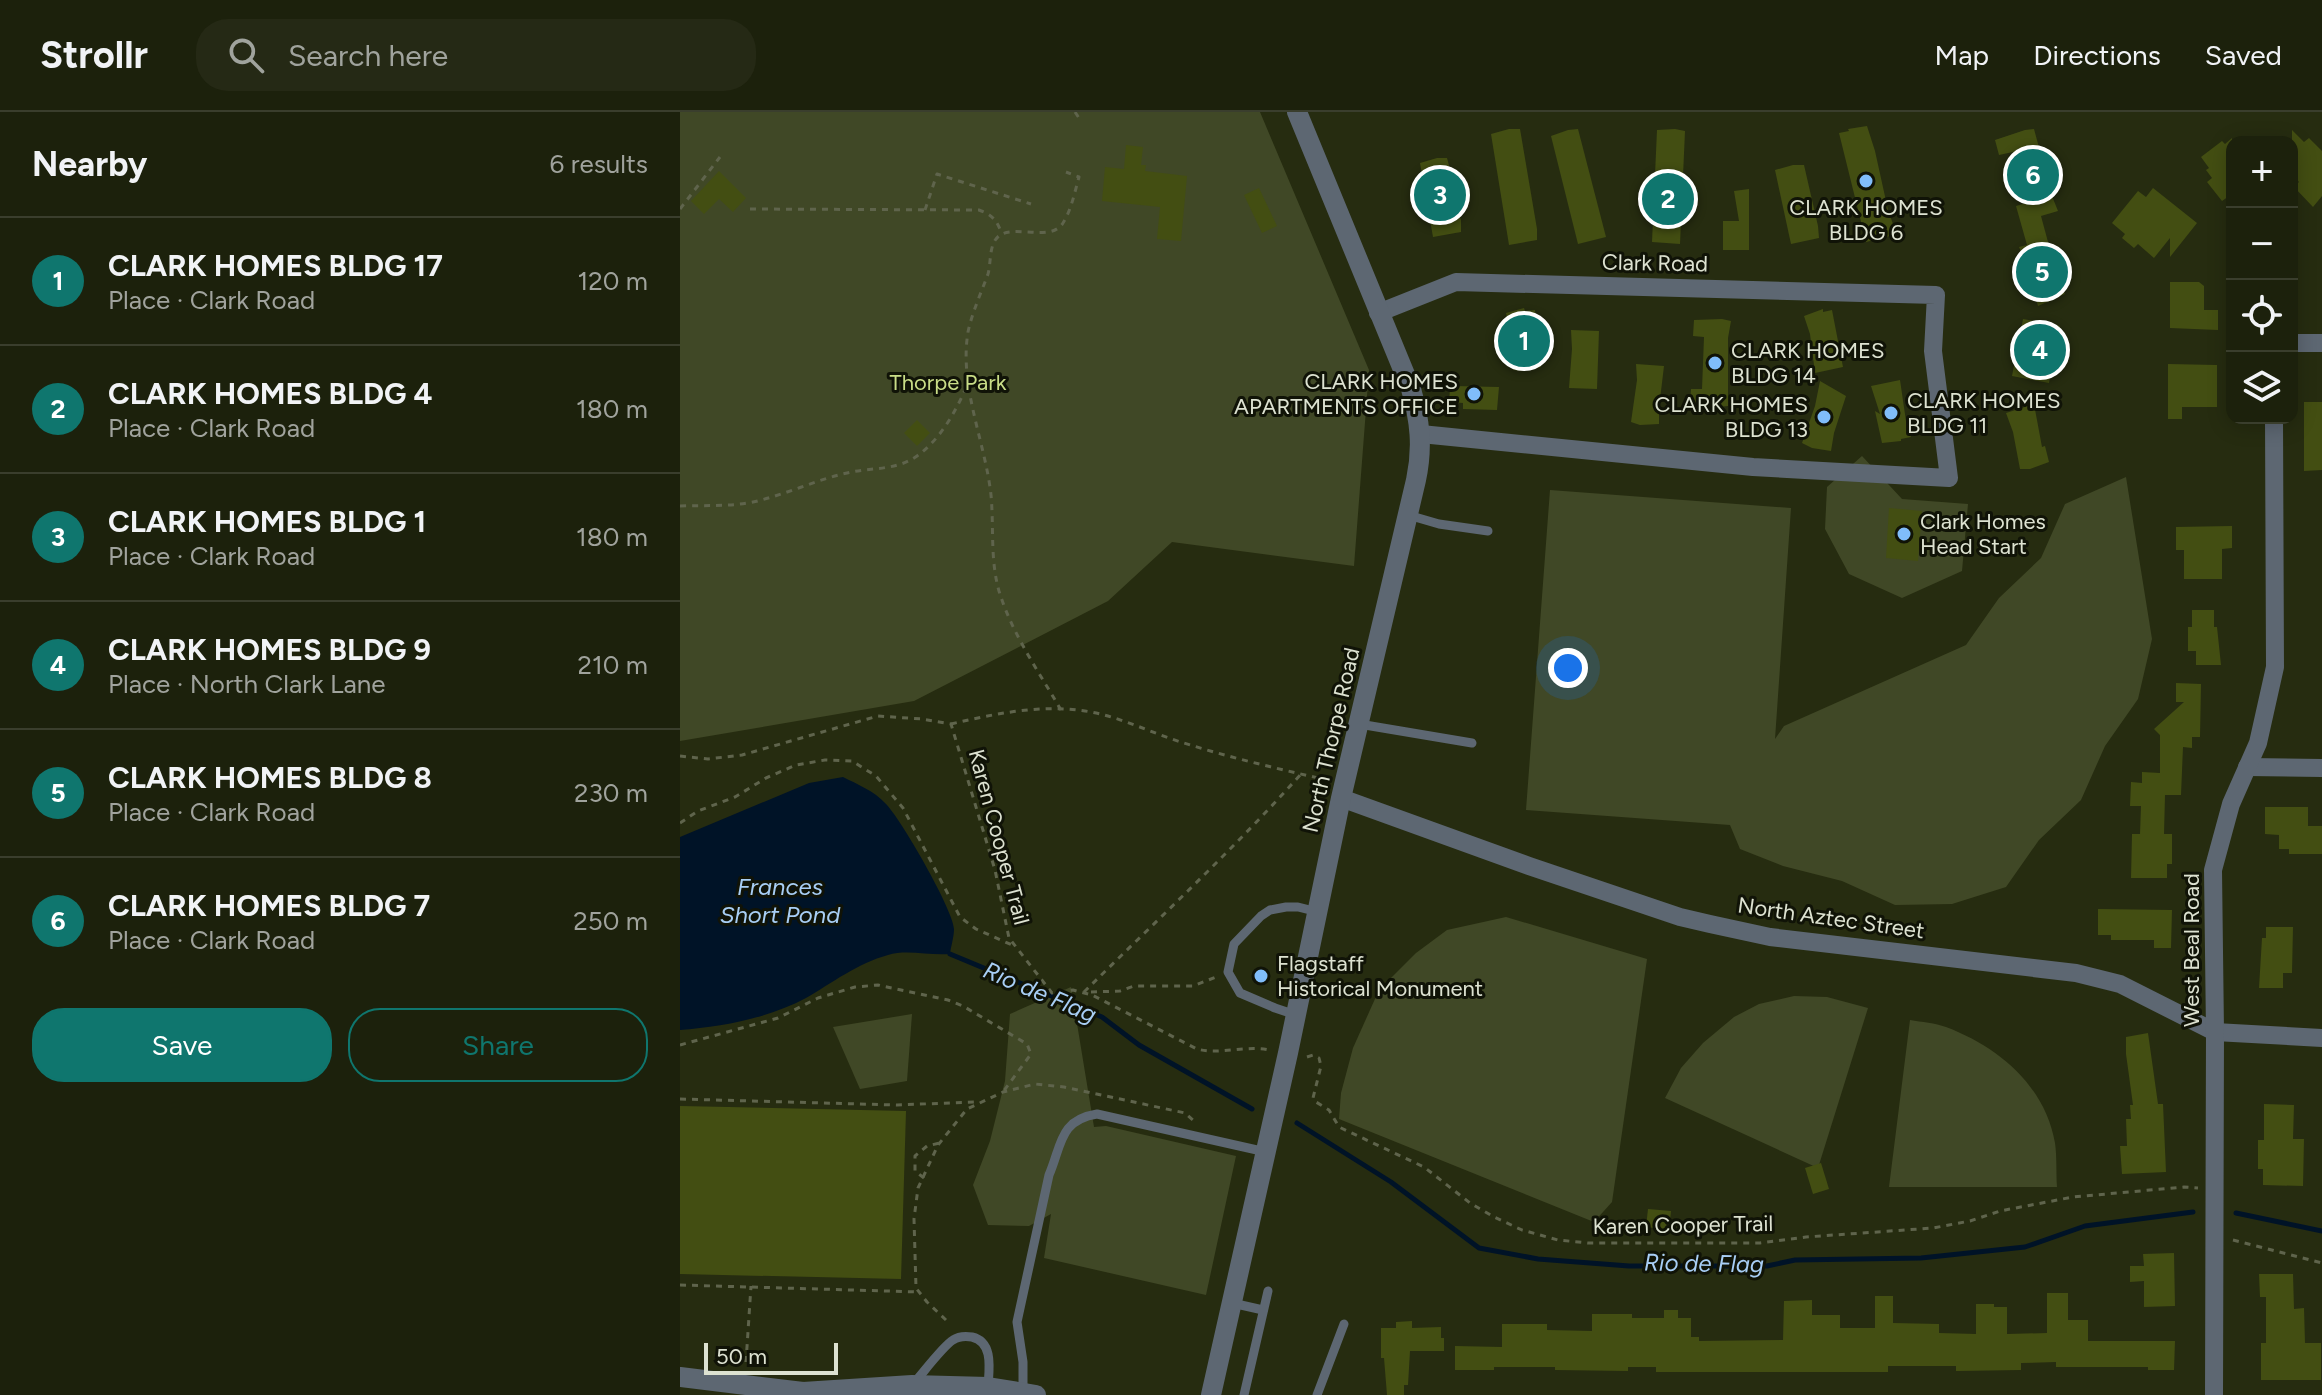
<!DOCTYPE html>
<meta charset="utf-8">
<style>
body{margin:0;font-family:Figtree,sans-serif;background:#252915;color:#f1f3f6}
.controls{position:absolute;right:24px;top:24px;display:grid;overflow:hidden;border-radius:16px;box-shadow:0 4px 20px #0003}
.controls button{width:72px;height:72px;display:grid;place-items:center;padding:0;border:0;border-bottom:2px solid #3a3e2d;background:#1c210c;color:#f1f3f6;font:40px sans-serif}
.scale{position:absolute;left:24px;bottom:20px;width:134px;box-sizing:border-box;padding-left:8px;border:4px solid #dde2d1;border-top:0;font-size:22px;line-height:28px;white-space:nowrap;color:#dde2d1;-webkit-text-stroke:6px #101307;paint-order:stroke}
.you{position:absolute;left:888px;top:556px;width:28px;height:28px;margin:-20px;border:6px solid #fff;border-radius:50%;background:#1a73e8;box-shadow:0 0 0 12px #1a73e833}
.badge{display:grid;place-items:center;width:52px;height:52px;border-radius:50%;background:#0f766e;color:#fff;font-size:26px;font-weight:700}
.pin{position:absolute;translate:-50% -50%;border:4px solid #fff;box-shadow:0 2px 8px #0006}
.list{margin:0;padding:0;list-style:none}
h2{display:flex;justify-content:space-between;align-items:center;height:104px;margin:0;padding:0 32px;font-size:34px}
h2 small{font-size:26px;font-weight:400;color:#a0a39d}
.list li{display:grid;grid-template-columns:52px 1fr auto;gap:24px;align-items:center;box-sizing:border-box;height:128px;padding:0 32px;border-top:2px solid #3a3e2d}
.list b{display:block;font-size:30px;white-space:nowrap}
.list p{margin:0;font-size:26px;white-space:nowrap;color:#a0a39d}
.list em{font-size:26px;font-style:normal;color:#a0a39d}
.actions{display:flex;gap:16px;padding:24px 32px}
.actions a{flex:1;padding:18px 0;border:2px solid #0f766e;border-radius:32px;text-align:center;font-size:28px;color:#0f766e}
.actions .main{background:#0f766e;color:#fff}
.icon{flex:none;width:44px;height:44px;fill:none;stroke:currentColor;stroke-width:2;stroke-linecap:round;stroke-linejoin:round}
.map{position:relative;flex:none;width:1642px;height:1283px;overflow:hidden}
header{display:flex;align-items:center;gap:48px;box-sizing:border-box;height:112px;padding:0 40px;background:#1c210c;border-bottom:2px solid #3a3e2d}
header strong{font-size:38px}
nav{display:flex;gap:44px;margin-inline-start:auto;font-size:28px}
.search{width:560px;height:72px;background:#252915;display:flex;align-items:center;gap:20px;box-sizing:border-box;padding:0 28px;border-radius:32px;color:#a0a39d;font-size:30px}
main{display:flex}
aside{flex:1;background:#1c210c}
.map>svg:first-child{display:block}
.green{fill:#404826}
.water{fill:#001327}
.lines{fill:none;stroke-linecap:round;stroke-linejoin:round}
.stream{stroke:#001327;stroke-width:5}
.building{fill:#434e12}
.path{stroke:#5f644c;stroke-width:3;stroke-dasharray:6 6;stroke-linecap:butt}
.service{stroke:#5d6772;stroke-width:9}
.minor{stroke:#5d6772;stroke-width:18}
.tertiary{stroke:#5d6772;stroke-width:20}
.poi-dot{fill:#80bdfa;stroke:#101307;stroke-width:3}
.labels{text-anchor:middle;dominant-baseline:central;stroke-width:6;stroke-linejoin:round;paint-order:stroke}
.poi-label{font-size:22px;fill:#dde2d1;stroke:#101307;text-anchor:start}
.street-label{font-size:22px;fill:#dde2d1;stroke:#101307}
.park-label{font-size:22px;fill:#c9dd87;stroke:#101307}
.water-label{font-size:24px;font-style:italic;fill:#a8cef5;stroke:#101307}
</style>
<header>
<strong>Strollr</strong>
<div class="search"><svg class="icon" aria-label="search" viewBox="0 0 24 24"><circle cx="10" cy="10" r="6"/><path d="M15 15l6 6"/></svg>Search here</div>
<nav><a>Map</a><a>Directions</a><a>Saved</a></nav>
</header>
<main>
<aside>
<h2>Nearby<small>6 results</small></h2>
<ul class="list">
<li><span class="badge">1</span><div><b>CLARK HOMES BLDG 17</b><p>Place · Clark Road</p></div><em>120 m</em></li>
<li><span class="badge">2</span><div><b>CLARK HOMES BLDG 4</b><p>Place · Clark Road</p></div><em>180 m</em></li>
<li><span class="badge">3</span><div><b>CLARK HOMES BLDG 1</b><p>Place · Clark Road</p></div><em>180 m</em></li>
<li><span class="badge">4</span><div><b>CLARK HOMES BLDG 9</b><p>Place · North Clark Lane</p></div><em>210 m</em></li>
<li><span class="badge">5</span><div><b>CLARK HOMES BLDG 8</b><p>Place · Clark Road</p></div><em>230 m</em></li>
<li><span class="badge">6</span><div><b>CLARK HOMES BLDG 7</b><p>Place · Clark Road</p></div><em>250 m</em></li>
</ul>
<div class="actions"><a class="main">Save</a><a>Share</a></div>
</aside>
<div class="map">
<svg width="1642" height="1283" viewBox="0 0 1642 1283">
<rect width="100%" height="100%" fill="#262c10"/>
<g class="green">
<polygon points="0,0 580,0 689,258 674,454 492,430 428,489 234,589 0,629"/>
<polygon points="1182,344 1222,387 1288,392 1282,459 1222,486 1169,462 1145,417 1147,375"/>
<polygon points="1446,365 1472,527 1458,587 1425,634 1401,688 1359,728 1326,775 1272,792 1215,793 1162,769 1103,754 1060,737 1050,713 846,698 870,378 1111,396 1095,627 1104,614 1286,533 1319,486 1361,446 1385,392"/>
<polygon points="826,805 967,847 932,1090 914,1110 659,1007 661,981 673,936 699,878 736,841 767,818"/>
<polygon points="391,875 414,1015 426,1014 556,1044 526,1183 364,1146 371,1102 349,1114 308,1113 293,1073 310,1029 325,969 330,902"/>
<polygon points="1114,884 1147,885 1188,896 1138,1056 985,986 1001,956 1023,931 1054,905 1079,892"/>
<polygon points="232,902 227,969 180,977 153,915"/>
<path d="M1230 908C1242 910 1255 911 1266 915 1319 935 1365 974 1375 1031 1377 1045 1376 1061 1377 1075H1209Z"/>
</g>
<path class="water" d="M163 665C177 672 194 679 205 691 220 705 274 799 274 817 274 825 271 834 270 842 250 844 227 837 208 843 178 851 152 871 126 886 89 906 41 915 0 918V725L129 671Z"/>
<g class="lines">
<g class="stream">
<polyline points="270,842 422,905 459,933 572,997"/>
<polyline points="617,1011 711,1070 799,1136 858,1147 949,1154 1087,1154 1115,1148 1241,1146 1345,1135 1405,1114 1513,1100"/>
<polyline points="1556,1101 1642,1119"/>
</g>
</g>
<g class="building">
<polygon points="1187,14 1195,39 1208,98 1213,112 1214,123 1186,130 1159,21 1169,19 1168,17"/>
<polygon points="829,17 840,17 857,117 857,128 829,133 811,22"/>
<polygon points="898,17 926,125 898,132 871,24 888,18"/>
<polygon points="995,17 1005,19 1000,132 972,130 977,18"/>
<polygon points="1354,17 1372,84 1378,99 1361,104 1378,167 1385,182 1358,194 1347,153 1339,135 1347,133 1336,94 1346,91 1333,40 1319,43 1315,28 1345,18"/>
<polygon points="1612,18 1624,30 1629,26 1642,39 1642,84 1633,95 1614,75 1619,70 1612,62"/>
<polygon points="1552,26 1552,82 1542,89 1527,70 1532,66 1526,58 1529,56 1521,45 1542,29 1545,32"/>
<polygon points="446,33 463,35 461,53 466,53 465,59 507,64 501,129 477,127 480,95 422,89 425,55 444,57"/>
<polygon points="757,46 767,46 774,72 776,94 781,108 781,120 753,125 740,51"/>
<polygon points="1113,53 1124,53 1138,114 1139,126 1111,132 1095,58"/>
<polygon points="39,59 66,86 53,100 39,87 24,102 11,89"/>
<polygon points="579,76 597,114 582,121 564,83"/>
<polygon points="1473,76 1517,111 1490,145 1490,126 1474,146 1458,132 1454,136 1442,126 1445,122 1432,111 1458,79 1466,85"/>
<polygon points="1069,77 1069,138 1043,138 1043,109 1059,109 1054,79"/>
<polygon points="1490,170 1519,170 1524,174 1524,198 1538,198 1538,218 1490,216"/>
<polygon points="844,196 845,199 855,198 861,255 843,259 833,258 830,220 826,201"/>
<polygon points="1143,197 1143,200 1152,198 1163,255 1135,261 1130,222 1124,204"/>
<polygon points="1042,207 1051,209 1048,226 1048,294 1029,296 1010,293 1011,277 1022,277 1024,225 1013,224 1014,208"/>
<polygon points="1343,207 1380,214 1375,229 1369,271 1332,264"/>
<polygon points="891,218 919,219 917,277 889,276 892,237"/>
<polygon points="956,252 984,254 979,296 979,312 960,313 951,310 957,268"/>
<polygon points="1488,252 1537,253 1537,295 1502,295 1502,307 1488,307"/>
<polygon points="1220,268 1226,309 1231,325 1221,327 1221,329 1202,331 1195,299 1200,302 1191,274"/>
<polygon points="1140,269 1166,284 1154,321 1151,339 1132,336 1122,331 1135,294"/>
<polygon points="774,274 819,275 817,298 783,297 783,291 769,290 770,277 773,277"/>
<polygon points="1624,290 1642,290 1642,358 1624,359"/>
<polygon points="1354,292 1362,335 1365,334 1369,350 1350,357 1340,357 1333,320 1326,301"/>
<polygon points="237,308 250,321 237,334 224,321"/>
<polygon points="1209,396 1242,399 1238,449 1206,446"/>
<polygon points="1552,414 1552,436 1542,437 1542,467 1504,467 1504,438 1496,438 1496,415"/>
<polygon points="1512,498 1534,498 1534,515 1537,515 1541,553 1516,553 1516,539 1508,539 1508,515 1512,515"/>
<polygon points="1496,571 1521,572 1520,625 1512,625 1512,636 1503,635 1501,683 1485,683 1484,722 1492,722 1492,752 1487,752 1487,766 1451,766 1452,722 1460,722 1461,694 1450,694 1451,670 1462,671 1462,660 1480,661 1480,623 1474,617 1504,590 1496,590"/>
<polygon points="1585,695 1628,695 1628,714 1642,714 1642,742 1609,742 1609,737 1599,737 1599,723 1585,722"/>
<polygon points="1418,797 1492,798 1491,836 1474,836 1474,828 1431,828 1431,823 1418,823"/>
<polygon points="1586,815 1613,815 1612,861 1603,861 1603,876 1579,876 1582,826 1586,826"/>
<polygon points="1468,921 1478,992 1483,992 1486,1060 1442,1062 1440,1034 1447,1034 1446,1007 1451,1007 1450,993 1453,993 1446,942 1446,925"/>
<polygon points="1584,992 1614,993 1613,1027 1624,1027 1623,1074 1583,1073 1583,1057 1578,1057 1578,1028 1584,1028"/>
<polygon points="0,994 226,999 221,1167 0,1162"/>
<polygon points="1141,1051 1149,1077 1133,1082 1125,1056"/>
<polygon points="968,1097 991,1099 989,1118 966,1115"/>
<polygon points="1494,1141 1495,1194 1464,1195 1464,1169 1450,1170 1450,1154 1464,1154 1463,1142"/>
<polygon points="1579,1162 1613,1162 1614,1197 1624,1196 1625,1231 1641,1231 1641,1268 1581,1268 1581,1231 1586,1231 1586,1185 1580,1185"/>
<polygon points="1367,1181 1388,1181 1388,1208 1408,1208 1408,1229 1495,1229 1494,1258 1468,1258 1468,1255 1376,1255 1376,1250 1341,1251 1341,1258 1276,1259 1276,1254 1208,1254 1208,1260 976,1260 976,1255 948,1255 948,1259 875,1258 875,1255 814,1255 814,1258 775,1258 775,1234 822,1235 822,1212 867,1212 867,1218 912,1219 912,1202 952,1202 952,1206 984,1206 984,1198 998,1198 998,1206 1011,1206 1011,1225 1019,1225 1019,1229 1103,1228 1104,1189 1132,1188 1132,1203 1160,1203 1160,1216 1195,1216 1195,1184 1213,1184 1213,1211 1259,1212 1259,1221 1296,1222 1296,1192 1314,1192 1314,1195 1327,1195 1327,1222 1367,1221"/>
<polygon points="732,1209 732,1216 761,1215 761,1226 764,1226 764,1239 730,1239 728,1273 724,1273 724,1283 707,1283 704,1246 701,1246 701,1216 716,1216 716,1210"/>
</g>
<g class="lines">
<g class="path">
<polyline points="395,0 401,9"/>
<polyline points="0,97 40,45"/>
<path d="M70 97 299 98C313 103 317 109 322 122"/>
<polyline points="245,98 257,62 351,92"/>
<path d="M0 394C25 393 49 395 73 390 105 383 135 368 167 361 191 355 216 359 237 344 262 326 277 297 289 269"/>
<path d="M381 598C359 560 332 522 319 479 310 447 314 416 311 383 305 329 279 275 288 220 292 201 301 181 308 162 311 152 309 136 316 127 329 109 370 132 383 111 391 99 395 79 399 65L386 60"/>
<path d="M271 612C314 602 360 592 405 599 439 604 471 621 504 631 551 646 599 657 647 668"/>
<path d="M0 644 28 647 62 643 198 604 242 607 271 612 315 758 329 826 372 881 393 878 412 883 517 937C540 943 565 933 589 938"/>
<polyline points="0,711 18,699 55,685 86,666 116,653 145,648 172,649 196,664 223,696 280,805 296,817 332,833"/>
<path d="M404 880C477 808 553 738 621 662"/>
<polyline points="411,880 440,879 454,874 513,874 536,865"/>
<polyline points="0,933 98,906 138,886 175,875 198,873 268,888 283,894 347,932 351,942 323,980"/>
<polyline points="627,945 633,943 639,946 641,954 633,986 636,990 649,998 659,1015 744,1055 790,1091 814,1105 842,1118 878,1128 908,1131 1080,1131 1126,1125 1253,1116 1290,1109 1320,1099 1393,1085 1504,1075 1518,1076"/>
<polyline points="0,987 217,993 294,990"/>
<polyline points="244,1066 235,1059 235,1044 247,1034 260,1031"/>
<polyline points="1553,1128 1642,1151"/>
<polyline points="0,1173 240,1180"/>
<polyline points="266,1208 247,1190 236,1176 234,1107 238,1076 258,1033 287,997 323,980 355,972 384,975 505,1001 515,1010"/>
<polyline points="66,1250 71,1174"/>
</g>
<g class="service">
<polyline points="728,403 759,412 808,419"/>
<polyline points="679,612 792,631"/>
<polyline points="616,903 595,896 560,881 548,860 554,832 581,804 590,798 606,795 618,795 638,800"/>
<polyline points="552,1191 583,1198"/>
<path d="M234 1271C243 1261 263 1234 273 1228 279 1224 286 1224 292 1225 314 1230 309 1258 308 1275"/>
<path d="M343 1280V1250L337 1210 369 1063C382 1033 379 1008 417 1002L586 1040"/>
<polyline points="564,1283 588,1179"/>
<polyline points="637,1283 664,1212"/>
</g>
<g class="minor">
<polyline points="698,201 776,170 1256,183 1253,239 1269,366 1073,355 741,322"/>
<polyline points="1612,231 1642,231"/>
<polyline points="1567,655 1642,656"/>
<polyline points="661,686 849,754 1000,805 1030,812 1090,825 1396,861 1440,872 1535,920 1642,926"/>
<polyline points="1534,1283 1535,920 1533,758 1551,692 1578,631 1595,555 1594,306"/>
</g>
<g class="tertiary">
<polyline points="0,1265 123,1280 232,1273 308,1275 356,1283"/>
<path d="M531 1283 608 941 661 686 736 368C743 336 740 308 731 277L617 0"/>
</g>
</g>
<g class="poi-dot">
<circle cx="1186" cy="69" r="8"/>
<circle cx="1035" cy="251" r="8"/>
<circle cx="794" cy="282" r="8"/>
<circle cx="1211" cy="301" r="8"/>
<circle cx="1144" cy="305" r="8"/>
<circle cx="1224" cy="422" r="8"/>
<circle cx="581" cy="864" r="8"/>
</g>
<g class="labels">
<g class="poi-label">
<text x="1186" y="95" text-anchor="middle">CLARK HOMES<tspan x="1186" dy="25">BLDG 6</tspan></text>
<text x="1051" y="238">CLARK HOMES<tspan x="1051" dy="25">BLDG 14</tspan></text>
<text x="778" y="269" text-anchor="end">CLARK HOMES<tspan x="778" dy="25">APARTMENTS OFFICE</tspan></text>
<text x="1227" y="288">CLARK HOMES<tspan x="1227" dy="25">BLDG 11</tspan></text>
<text x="1128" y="292" text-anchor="end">CLARK HOMES<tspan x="1128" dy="25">BLDG 13</tspan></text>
<text x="1240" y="409">Clark Homes<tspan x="1240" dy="25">Head Start</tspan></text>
<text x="597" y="851">Flagstaff<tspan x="597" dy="25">Historical Monument</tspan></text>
</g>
<g class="street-label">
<text transform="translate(975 151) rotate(1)">Clark Road</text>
<text transform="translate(651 628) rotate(-77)">North Thorpe Road</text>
<text transform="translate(319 725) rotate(75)">Karen Cooper Trail</text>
<text transform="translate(1151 806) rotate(8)">North Aztec Street</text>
<text transform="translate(1511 838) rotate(-90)">West Beal Road</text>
<text transform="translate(1003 1113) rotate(-1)">Karen Cooper Trail</text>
</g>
<g class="park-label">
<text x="268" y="270">Thorpe Park</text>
</g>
<g class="water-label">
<text x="100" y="774">Frances<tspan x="100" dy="28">Short Pond</tspan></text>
<text transform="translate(360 880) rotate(23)">Rio de Flag</text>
<text transform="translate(1024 1151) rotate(1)">Rio de Flag</text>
</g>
</g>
</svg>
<div class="controls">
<button>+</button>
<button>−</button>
<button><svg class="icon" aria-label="locate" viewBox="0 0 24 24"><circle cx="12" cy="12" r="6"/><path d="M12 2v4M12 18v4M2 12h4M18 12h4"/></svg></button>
<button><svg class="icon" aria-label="layers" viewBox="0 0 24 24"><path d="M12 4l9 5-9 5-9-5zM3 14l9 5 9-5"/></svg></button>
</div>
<div class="scale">50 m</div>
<div class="you"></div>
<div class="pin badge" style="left:844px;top:229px">1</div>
<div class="pin badge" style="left:988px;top:87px">2</div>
<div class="pin badge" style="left:760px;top:83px">3</div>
<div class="pin badge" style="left:1360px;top:238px">4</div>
<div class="pin badge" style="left:1362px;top:160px">5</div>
<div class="pin badge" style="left:1353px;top:63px">6</div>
</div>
</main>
